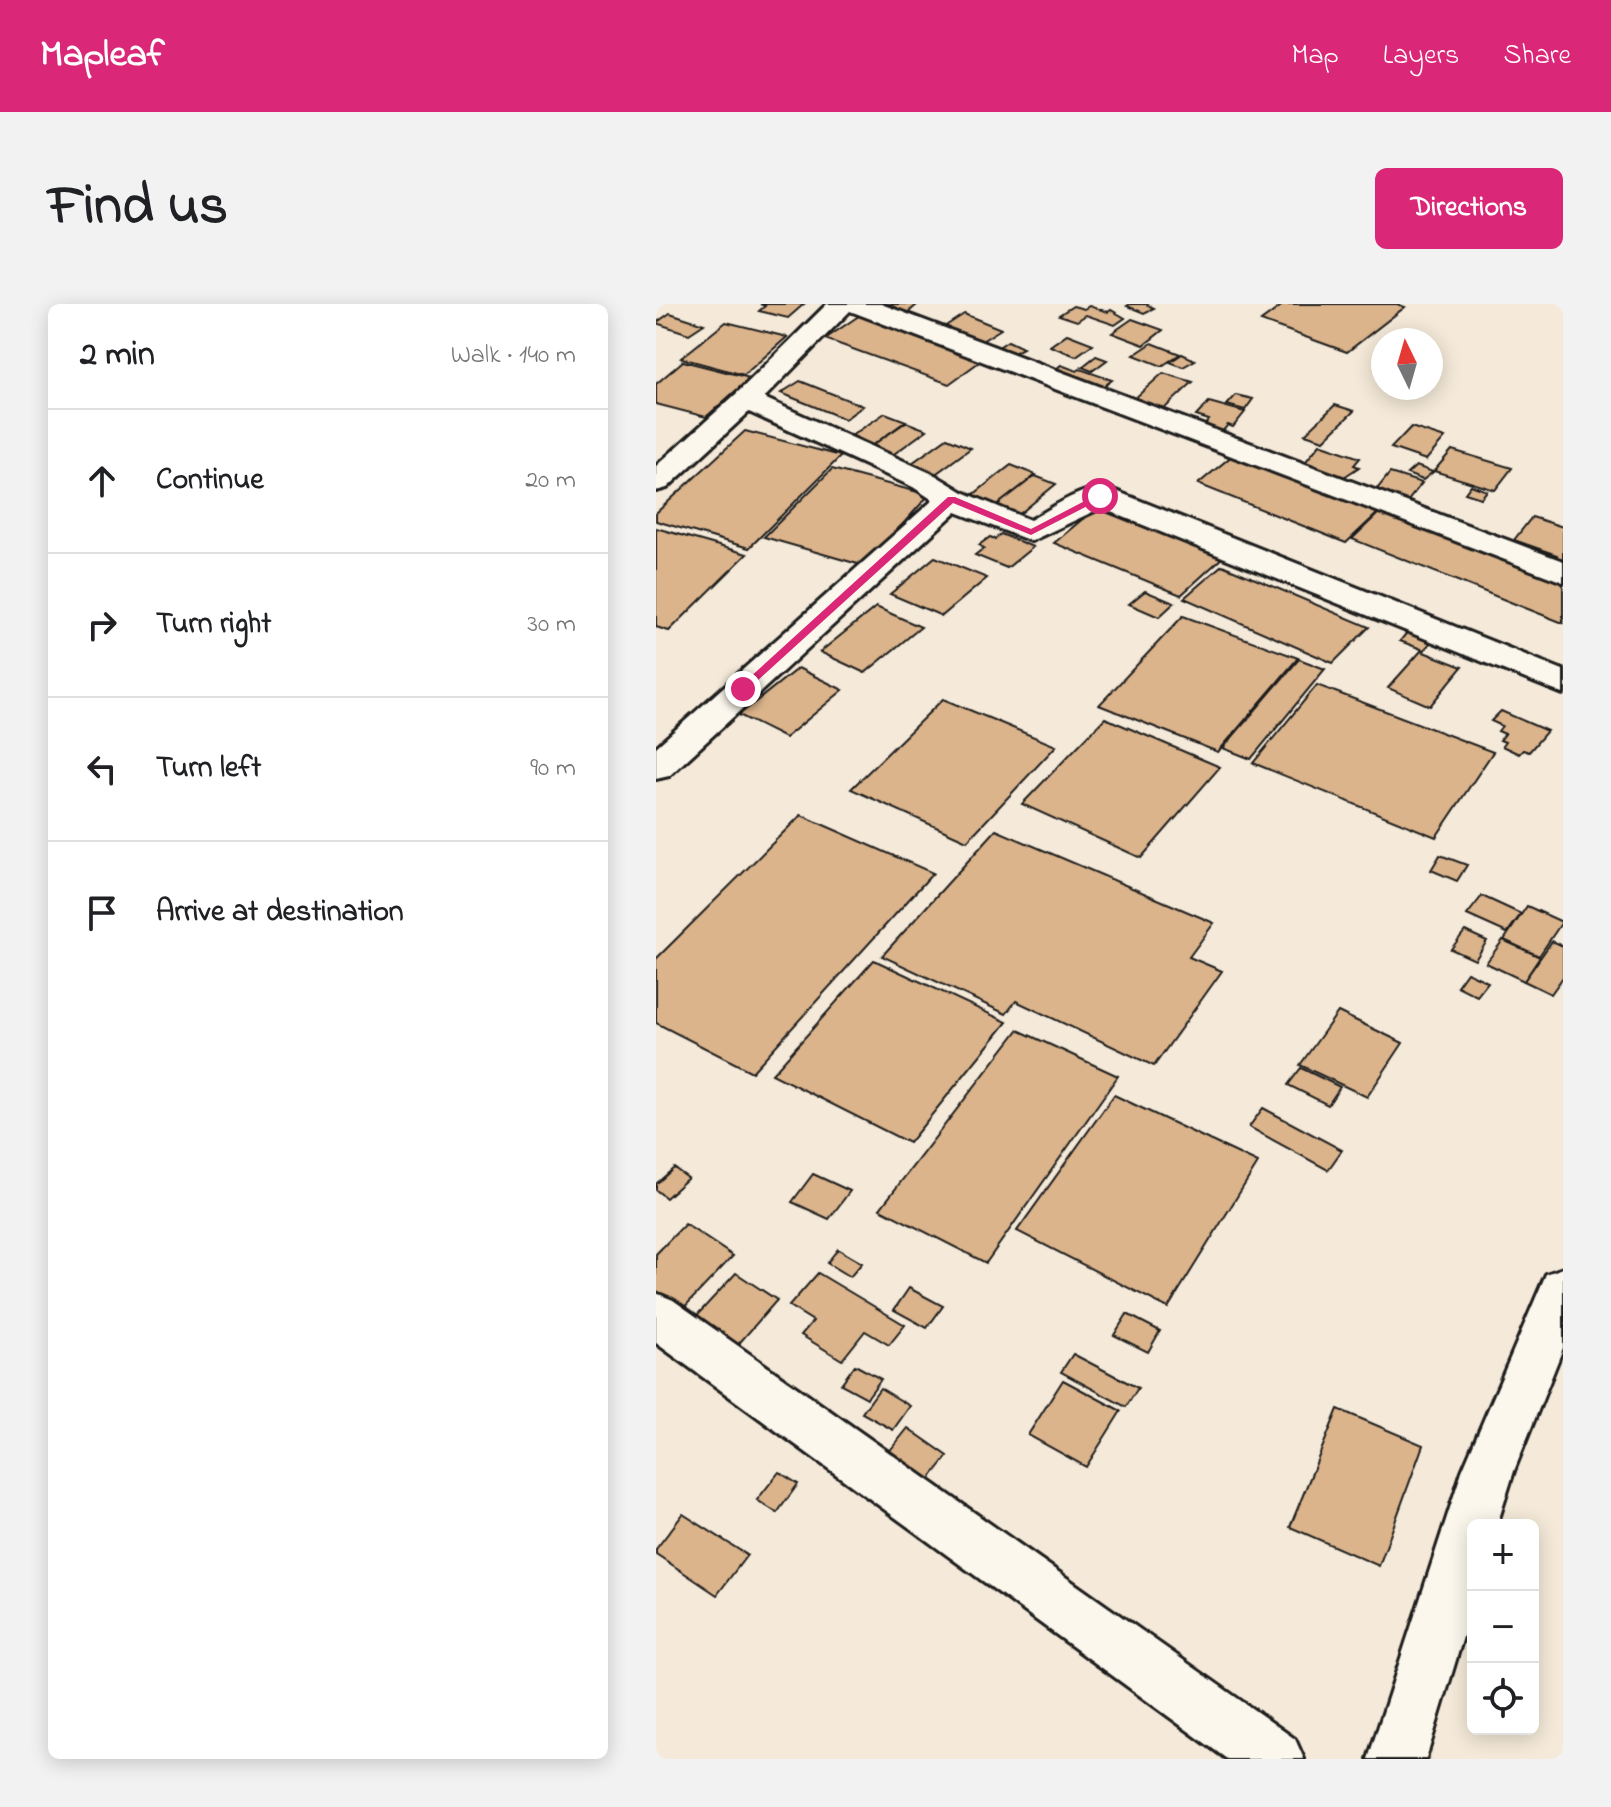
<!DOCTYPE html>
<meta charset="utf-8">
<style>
body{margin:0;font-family:"Indie Flower",sans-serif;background:#f2f2f2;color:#202124}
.controls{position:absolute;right:24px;bottom:24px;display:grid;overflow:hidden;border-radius:12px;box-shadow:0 4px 20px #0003}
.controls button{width:72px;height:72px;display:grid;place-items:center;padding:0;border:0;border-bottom:2px solid #e0e0e0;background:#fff;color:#202124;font:40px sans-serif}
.compass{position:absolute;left:715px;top:24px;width:72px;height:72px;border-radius:50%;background:#fff;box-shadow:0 4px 20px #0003;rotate:355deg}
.stop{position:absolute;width:24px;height:24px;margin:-18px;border:6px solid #db2777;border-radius:50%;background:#fff}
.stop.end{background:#db2777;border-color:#fff;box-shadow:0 2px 8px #0008}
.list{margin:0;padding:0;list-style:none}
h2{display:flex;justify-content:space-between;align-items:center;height:104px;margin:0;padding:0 32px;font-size:34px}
h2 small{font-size:26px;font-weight:400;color:#757577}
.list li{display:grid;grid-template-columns:52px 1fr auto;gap:24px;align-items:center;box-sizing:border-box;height:144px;padding:0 32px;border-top:2px solid #e0e0e0}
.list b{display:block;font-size:30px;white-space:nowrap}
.list em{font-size:26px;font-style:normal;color:#757577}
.icon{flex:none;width:44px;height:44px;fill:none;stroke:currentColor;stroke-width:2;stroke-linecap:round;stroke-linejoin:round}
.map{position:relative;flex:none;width:907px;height:1455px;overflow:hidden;border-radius:12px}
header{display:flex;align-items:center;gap:48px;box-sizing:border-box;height:112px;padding:0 40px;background:#db2777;color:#fff}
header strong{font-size:38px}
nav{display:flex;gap:44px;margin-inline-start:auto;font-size:28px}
.intro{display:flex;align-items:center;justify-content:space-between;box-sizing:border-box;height:192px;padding:0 48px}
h1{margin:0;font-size:56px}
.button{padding:20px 36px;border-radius:12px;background:#db2777;color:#fff;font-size:28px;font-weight:700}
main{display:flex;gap:48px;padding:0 48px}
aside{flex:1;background:#fff;border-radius:12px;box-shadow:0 4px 20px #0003}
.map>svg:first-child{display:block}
.building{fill:#dbb48c;stroke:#1c1c1c;stroke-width:2}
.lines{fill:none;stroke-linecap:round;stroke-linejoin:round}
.minor-casing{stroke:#1c1c1c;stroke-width:6}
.minor{fill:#fbf7ec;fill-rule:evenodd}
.route{fill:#db2777}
</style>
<header>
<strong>Mapleaf</strong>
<nav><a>Map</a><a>Layers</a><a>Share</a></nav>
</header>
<div class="intro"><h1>Find us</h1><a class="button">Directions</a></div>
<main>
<aside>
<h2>2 min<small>Walk · 140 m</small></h2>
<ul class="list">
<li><svg class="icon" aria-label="ahead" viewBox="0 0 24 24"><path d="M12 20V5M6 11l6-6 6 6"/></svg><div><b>Continue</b></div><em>20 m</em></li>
<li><svg class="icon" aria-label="right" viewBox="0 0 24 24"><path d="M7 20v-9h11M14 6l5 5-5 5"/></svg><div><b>Turn right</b></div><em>30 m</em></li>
<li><svg class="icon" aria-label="left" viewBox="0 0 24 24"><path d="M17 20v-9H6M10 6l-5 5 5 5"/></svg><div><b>Turn left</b></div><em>90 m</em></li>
<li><svg class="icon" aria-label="arrive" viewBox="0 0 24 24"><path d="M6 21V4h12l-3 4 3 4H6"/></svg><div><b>Arrive at destination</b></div></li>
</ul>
</aside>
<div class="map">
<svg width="907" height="1455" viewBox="0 0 907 1455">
<rect width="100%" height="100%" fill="#f5ead9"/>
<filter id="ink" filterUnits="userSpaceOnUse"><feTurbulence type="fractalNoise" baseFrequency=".0125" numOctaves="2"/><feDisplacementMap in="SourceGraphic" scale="16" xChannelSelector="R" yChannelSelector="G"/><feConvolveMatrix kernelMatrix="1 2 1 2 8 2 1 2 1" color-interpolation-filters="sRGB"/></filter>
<g filter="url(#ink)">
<g class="building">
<polygon points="148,0 132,14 103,7 109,2 104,0"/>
<polygon points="213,0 262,0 248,12"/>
<polygon points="474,0 490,0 498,4 488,9 471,2"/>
<polygon points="628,0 741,0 749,3 691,48 605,17"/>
<polygon points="417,2 428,5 433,2 452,8 455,6 469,14 459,21 430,11 421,17 403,11"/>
<polygon points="14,9 48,20 33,30 0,19"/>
<polygon points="207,9 330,53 293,80 169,35"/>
<polygon points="308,10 345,25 321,40 285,25"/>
<polygon points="476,15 507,26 488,41 456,29"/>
<polygon points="70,18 131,33 88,71 25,54"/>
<polygon points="411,30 437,40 420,52 394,42"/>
<polygon points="352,37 367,44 356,50 341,44"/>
<polygon points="496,39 524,50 506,62 478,51"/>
<polygon points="526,50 539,56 527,63 514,58"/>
<polygon points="440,52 451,56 436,67 426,63"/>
<polygon points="27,57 94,74 50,113 0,100 0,80"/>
<polygon points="405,61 421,67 424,65 456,76 443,86 395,69"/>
<polygon points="507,69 537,78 509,104 478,95"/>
<polygon points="144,77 207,102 189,115 125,89"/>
<polygon points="580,91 597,95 589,106 571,101"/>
<polygon points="553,98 589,108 577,123 572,121 564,130 545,125 553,116 540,112"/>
<polygon points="679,101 698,107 668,136 649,130"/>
<polygon points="229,109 250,117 214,143 192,134"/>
<polygon points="250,118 271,126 235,152 214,143"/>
<polygon points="755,123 789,134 770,156 735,144"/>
<polygon points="89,127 185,152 93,244 0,217 0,209"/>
<polygon points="291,134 315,144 274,174 249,164"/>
<polygon points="664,140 704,154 698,161 703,163 688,173 661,163 654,170 642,167"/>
<polygon points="796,146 856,164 839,186 778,167"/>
<polygon points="577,151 724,207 690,239 542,180"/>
<polygon points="355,161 380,171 333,208 308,198"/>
<polygon points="760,162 777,168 767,176 751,170"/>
<polygon points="176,165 273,191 209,262 108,233"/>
<polygon points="734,169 766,179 751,198 718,189"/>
<polygon points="379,172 400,180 355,217 332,208"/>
<polygon points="815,181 831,187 825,194 809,189"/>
<polygon points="442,202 568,252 525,291 398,239"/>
<polygon points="726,206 907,276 907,319 696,235"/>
<polygon points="876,213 907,223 907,259 898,256 901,251 858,236"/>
<polygon points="0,224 91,250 13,327 0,323"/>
<polygon points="345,230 377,243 351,264 319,251 328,244 323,241 334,233 339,235"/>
<polygon points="279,253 331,274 286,312 234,290"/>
<polygon points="566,261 713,323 677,359 528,294"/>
<polygon points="489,287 518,299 503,313 473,300"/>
<polygon points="220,303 265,323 209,369 164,348"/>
<polygon points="527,312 642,354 562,448 443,401"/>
<polygon points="753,326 778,335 768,346 744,337"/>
<polygon points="765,347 806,363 774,402 732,384"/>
<polygon points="643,355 669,365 595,455 567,444"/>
<polygon points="142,364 187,386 129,434 83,411"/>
<polygon points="661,381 837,448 780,533 597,459"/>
<polygon points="287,395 400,442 311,537 195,485"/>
<polygon points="845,407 891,427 873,448 867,446 863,450 846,442 849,438 844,436 849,430 842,427 846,422 835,417"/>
<polygon points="449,414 564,463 485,554 366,500"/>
<polygon points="145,511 277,569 96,768 0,719 0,655"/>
<polygon points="340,526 558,619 533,653 566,667 498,762 360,697 350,710 226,652"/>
<polygon points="784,551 811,561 801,577 775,566"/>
<polygon points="826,592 865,610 851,629 811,611"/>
<polygon points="871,602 906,618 883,652 848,636"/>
<polygon points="809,627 831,637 819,656 795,645"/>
<polygon points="847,636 884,653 868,677 830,659"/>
<polygon points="896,637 907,642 907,673 895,690 868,677"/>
<polygon points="218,656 351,718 253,839 116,770"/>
<polygon points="811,668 832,678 821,692 801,682"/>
<polygon points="682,708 747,739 711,793 644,761"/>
<polygon points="362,726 462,772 330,959 224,905"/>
<polygon points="645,764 684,783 672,801 632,781"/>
<polygon points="458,791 602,859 512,1004 361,927"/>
<polygon points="607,804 686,846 672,866 593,823"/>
<polygon points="18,864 32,874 10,894 0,886 0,880"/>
<polygon points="157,870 194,887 173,915 136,898"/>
<polygon points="29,920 77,952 19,1013 0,1000 0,950"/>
<polygon points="182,945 206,959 194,973 171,959"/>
<polygon points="80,969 121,996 73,1051 30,1023"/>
<polygon points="162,969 249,1021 233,1041 209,1027 186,1056 145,1031 157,1017 133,1002"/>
<polygon points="253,984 287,1002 271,1024 238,1006"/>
<polygon points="471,1010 504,1027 492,1048 458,1031"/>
<polygon points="417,1050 482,1084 470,1103 405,1068"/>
<polygon points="199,1061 225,1075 211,1094 185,1080"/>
<polygon points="407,1076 465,1107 430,1163 372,1131"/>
<polygon points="224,1084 254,1102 237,1126 206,1109"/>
<polygon points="682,1105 767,1141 723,1262 634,1223"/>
<polygon points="252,1124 292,1152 269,1181 228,1154"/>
<polygon points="123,1168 142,1180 121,1209 101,1196"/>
<polygon points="27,1210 91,1251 61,1291 0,1250 0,1245"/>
</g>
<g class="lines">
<g class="minor-casing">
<g id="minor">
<path d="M171 0H225L907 257V278L194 7 108 94 279 171 307 188 374 216C397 204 429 179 455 185L907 366V390L445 204 375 237 300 208 13 472 0 475V443L277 196 257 183 93 108 11 184 0 187V162L80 90Z"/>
<polygon points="907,964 907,1044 858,1167 841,1221 817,1221 817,1300 770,1455 712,1455 806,1167 890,970"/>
<polygon points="0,989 17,996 639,1435 648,1455 571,1455 0,1039"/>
</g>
</g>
<use href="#minor" class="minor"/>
</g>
</g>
<polygon class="route" points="444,189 447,194 375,231 297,199 90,387 81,385 292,193 299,193 375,225"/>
</svg>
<div class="controls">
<button>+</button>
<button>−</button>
<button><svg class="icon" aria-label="locate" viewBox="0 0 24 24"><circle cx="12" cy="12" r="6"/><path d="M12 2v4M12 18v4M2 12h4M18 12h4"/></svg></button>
</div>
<svg class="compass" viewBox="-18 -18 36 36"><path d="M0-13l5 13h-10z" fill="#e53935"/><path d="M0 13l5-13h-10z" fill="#757577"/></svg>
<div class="stop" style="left:444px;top:192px"></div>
<div class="stop end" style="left:87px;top:385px"></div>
</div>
</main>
